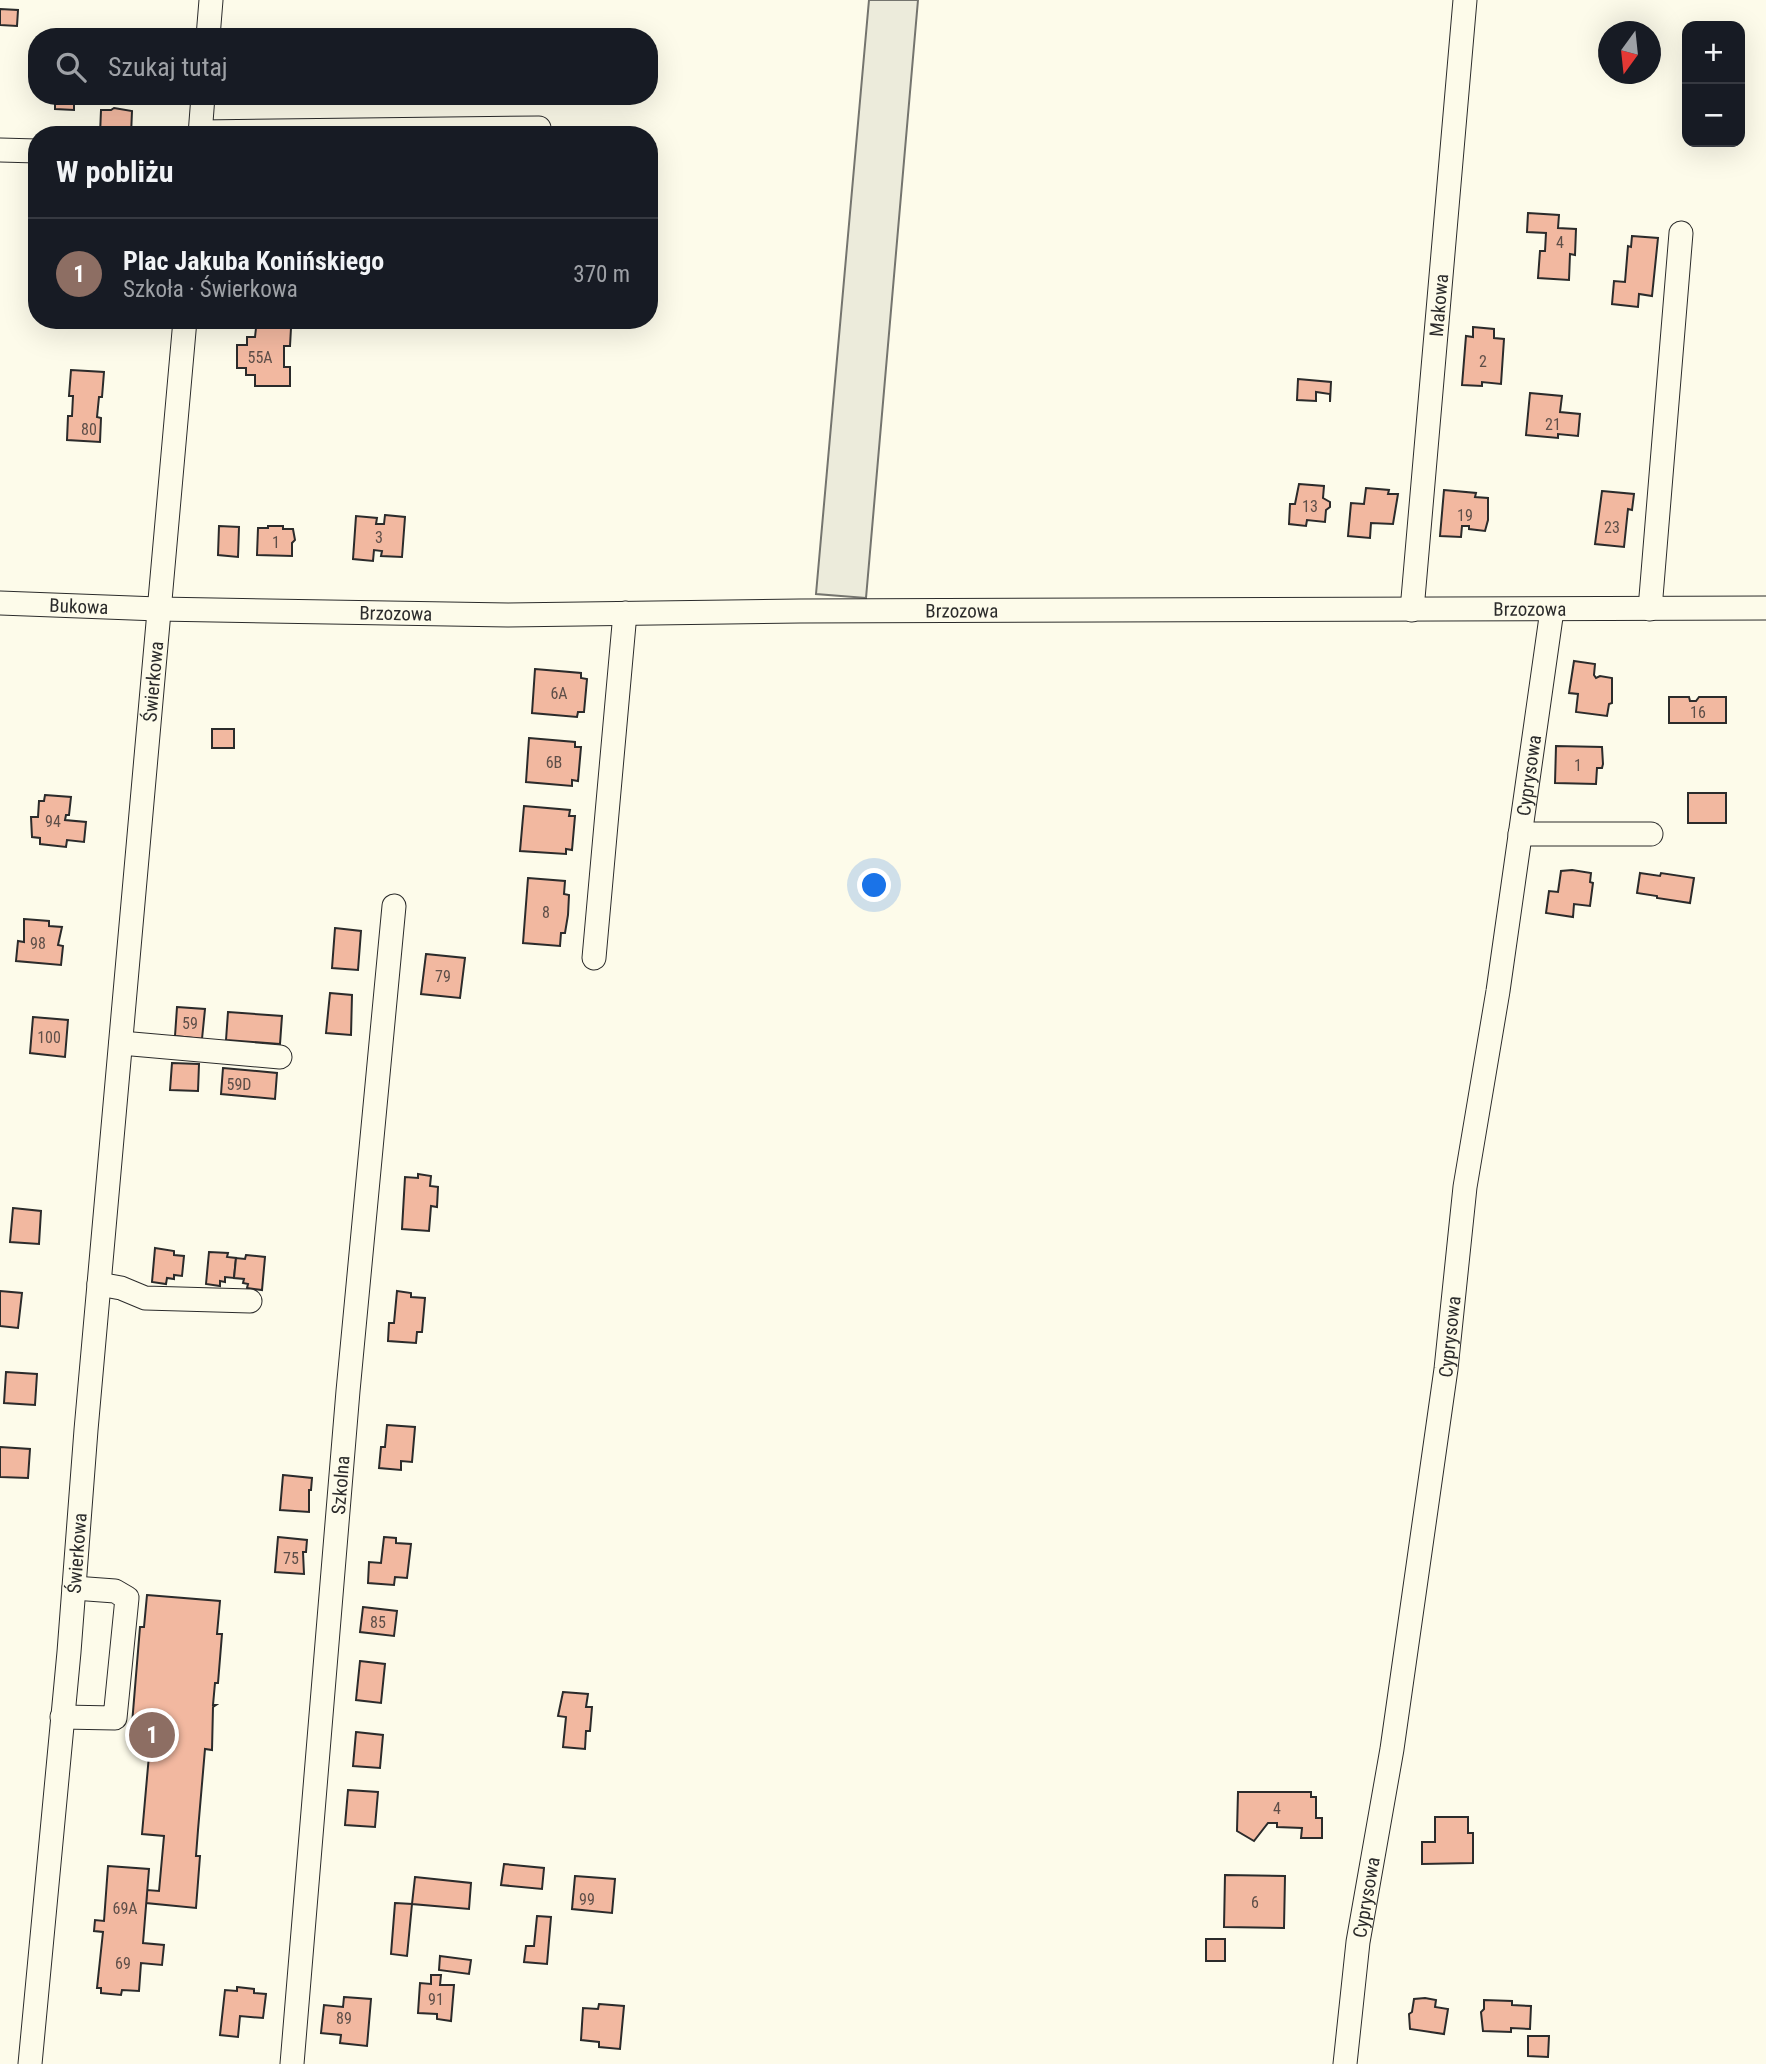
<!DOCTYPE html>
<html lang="pl">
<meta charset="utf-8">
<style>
body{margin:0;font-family:"Roboto Condensed",sans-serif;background:#20242c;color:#f1f3f6}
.controls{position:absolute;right:21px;top:21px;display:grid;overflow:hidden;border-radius:14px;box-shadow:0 7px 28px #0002}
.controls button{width:63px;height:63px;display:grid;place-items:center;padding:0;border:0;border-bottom:2px solid #363941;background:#171b24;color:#f1f3f6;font:35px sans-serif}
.compass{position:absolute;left:1598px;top:21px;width:63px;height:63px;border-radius:50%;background:#171b24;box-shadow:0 7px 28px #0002;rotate:195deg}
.you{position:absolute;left:875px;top:886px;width:24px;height:24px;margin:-18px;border:5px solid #fff;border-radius:50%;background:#1a73e8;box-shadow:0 0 0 10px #1a73e833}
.badge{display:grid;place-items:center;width:46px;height:46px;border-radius:50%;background:#b45309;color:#fff;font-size:23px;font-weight:700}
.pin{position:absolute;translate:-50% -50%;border:4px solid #fff;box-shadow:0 2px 7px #0006}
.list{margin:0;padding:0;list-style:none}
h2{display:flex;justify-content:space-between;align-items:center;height:91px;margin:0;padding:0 28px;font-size:30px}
h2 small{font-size:23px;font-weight:400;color:#9ea1a6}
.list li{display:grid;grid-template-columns:46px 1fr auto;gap:21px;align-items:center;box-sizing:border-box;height:112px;padding:0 28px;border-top:2px solid #363941}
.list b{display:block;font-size:26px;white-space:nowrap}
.list p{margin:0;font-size:23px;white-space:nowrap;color:#9ea1a6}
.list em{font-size:23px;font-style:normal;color:#9ea1a6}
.icon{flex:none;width:38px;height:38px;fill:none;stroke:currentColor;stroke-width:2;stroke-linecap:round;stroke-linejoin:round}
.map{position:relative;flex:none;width:1766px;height:2064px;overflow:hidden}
.search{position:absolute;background:#171b24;box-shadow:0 7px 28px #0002;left:28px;top:28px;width:630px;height:77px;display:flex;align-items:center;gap:18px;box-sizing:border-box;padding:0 24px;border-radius:28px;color:#9ea1a6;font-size:26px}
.panel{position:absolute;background:#171b24;box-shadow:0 7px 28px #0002;left:28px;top:126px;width:630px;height:203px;border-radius:28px}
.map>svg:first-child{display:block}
.green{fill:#ecebdb;stroke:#74746e;stroke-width:2}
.building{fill:#f2b8a0;stroke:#2b2b2b;stroke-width:2}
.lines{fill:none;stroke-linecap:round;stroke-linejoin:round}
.minor-casing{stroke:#2b2b2b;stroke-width:25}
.minor{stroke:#fdfbea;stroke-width:23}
.labels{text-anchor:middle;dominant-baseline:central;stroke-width:5;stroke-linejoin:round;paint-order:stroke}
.number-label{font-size:16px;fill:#5d4e48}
.street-label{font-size:19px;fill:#2b2b2b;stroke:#fdfbea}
</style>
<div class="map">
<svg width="1766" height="2064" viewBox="0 0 1766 2064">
<rect width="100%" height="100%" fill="#fdfbea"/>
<polygon class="green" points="869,0 918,0 866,598 816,594"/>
<g class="building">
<polygon points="0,9 18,10 17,26 0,25"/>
<polygon points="47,31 72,32 72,37 47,37"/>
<polygon points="55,96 74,96 74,110 55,109"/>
<rect x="262" y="96" width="21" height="7"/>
<polygon points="305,96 338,96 338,97 328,96 328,103 305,103"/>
<rect x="349" y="96" width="22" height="7"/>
<polygon points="380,96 402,96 402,102 380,103"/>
<rect x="425" y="96" width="22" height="6"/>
<rect x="469" y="96" width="21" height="6"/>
<polygon points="510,96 533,96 533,100 511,101"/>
<polygon points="114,108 132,111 131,135 100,135 101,110 111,110"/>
<polygon points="1528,213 1559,215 1558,228 1576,229 1575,255 1570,254 1569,280 1538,278 1540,251 1545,251 1546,233 1527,232"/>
<polygon points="1632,236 1658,238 1652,296 1639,294 1638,307 1612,304 1614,281 1625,282 1628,246 1631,247"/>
<polygon points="1473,327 1494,329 1494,338 1504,339 1501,384 1482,382 1482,386 1462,385 1466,336 1473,337"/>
<polygon points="256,328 291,328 290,346 284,346 284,367 290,367 290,386 255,386 255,375 246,375 246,368 237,368 237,345 247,345 247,337 255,337"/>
<polygon points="71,370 104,372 102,397 99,397 97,417 101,418 100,442 67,440 68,416 72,416 73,396 69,396"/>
<polygon points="1298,379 1331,382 1330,402 1330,394 1316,392 1316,401 1297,400"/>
<polygon points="1530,393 1562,396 1560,412 1580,414 1578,436 1558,434 1558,438 1526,435"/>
<polygon points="1299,484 1324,486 1323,498 1330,502 1330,507 1326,510 1325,522 1307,520 1306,526 1289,524 1290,504 1295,504"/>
<polygon points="1366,488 1389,490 1388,494 1398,494 1393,524 1371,523 1370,538 1348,536 1351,503 1364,504"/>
<polygon points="1444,490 1476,493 1475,497 1488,498 1488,520 1485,531 1469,529 1469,526 1462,526 1461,537 1440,536"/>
<polygon points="1602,491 1634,494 1632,510 1628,509 1624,547 1595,544"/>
<polygon points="385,515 405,517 402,557 381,556 382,551 374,550 373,561 353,559 356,516 377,518 376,524 384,524"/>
<polygon points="219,526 239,527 238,557 218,555"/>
<polygon points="268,526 283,526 283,529 293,529 295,540 292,543 292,556 257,555 258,528 268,528"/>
<polygon points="1574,661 1595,664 1594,675 1596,678 1600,676 1612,678 1612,703 1609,704 1607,716 1576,712 1578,694 1569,693"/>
<polygon points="535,669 581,673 581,678 587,679 584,712 578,712 577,717 532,713"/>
<polygon points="1669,697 1689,697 1690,701 1696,701 1699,697 1726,697 1726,723 1669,723"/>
<rect x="212" y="729" width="22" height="19"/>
<polygon points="529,738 575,742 575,747 581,747 578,781 572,780 572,786 526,782"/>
<polygon points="1556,746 1602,747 1603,764 1602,768 1597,768 1596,784 1555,783"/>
<rect x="1688" y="793" width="38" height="30"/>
<polygon points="45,795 71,797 69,815 66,815 65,820 86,822 84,842 67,840 66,847 40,844 40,838 32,837 31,817 38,817 39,801 44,801"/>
<polygon points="524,806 570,810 569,816 575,816 572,850 566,849 566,854 520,851"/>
<polygon points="1572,870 1591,873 1590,882 1593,883 1590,906 1574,904 1573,917 1546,913 1549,891 1558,892 1561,871"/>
<polygon points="1640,873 1660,876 1661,873 1694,878 1690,903 1657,898 1657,896 1637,893"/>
<polygon points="528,878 565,881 564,894 569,895 568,915 565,933 561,933 560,946 523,943"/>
<polygon points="24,919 49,921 49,926 62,927 58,945 63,946 61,965 16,961 18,941 24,942"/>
<polygon points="335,928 361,931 358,970 332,968"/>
<polygon points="426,954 465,958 460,998 421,994"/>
<polygon points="330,993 352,995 351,1035 326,1033"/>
<polygon points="177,1007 205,1009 202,1039 175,1036"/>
<polygon points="228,1012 282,1016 280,1044 226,1040"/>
<polygon points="33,1017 68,1020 65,1057 30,1053"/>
<polygon points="172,1063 199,1064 198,1091 170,1090"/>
<polygon points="223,1068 277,1073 275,1099 221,1094"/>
<polygon points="418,1174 431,1176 430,1186 438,1187 437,1207 431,1206 429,1231 402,1229 405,1177 418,1178"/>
<polygon points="13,1208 41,1211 39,1244 10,1242"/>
<polygon points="155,1248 174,1251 174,1255 184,1256 182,1276 174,1275 174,1279 167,1278 166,1284 152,1282"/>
<polygon points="209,1252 228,1253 227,1257 236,1258 234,1278 225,1277 225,1282 220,1281 220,1286 206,1284"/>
<polygon points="246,1255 265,1257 262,1290 247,1288 248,1284 243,1283 244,1279 234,1278 236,1258 245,1259"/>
<polygon points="0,1291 22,1293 18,1328 0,1326"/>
<polygon points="397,1291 411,1293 411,1297 425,1298 422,1332 417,1332 416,1343 388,1341 389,1323 394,1323"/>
<polygon points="6,1372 37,1374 35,1405 4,1403"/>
<polygon points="387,1425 415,1427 412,1462 401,1461 401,1470 379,1468 381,1447 385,1447"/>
<polygon points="0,1447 30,1449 28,1478 0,1477"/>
<polygon points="283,1475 312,1478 311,1490 309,1490 309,1512 280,1510"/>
<polygon points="278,1537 307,1540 306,1552 303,1552 304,1574 275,1572"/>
<polygon points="384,1537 396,1538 396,1543 411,1544 407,1578 395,1577 394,1585 368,1583 369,1562 381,1563"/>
<polygon points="147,1595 220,1601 217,1634 222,1634 218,1683 215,1683 213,1705 216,1705 213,1707 212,1750 205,1749 198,1830 196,1856 200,1856 196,1908 146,1903 147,1890 159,1891 164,1836 142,1834 150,1744 133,1743 135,1724 132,1724 140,1627 144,1627"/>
<polygon points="363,1607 397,1611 394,1636 360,1632"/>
<polygon points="360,1661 385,1664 381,1703 356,1700"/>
<polygon points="563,1692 588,1694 586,1707 592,1707 590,1731 586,1731 585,1749 563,1747 566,1717 558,1716"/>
<polygon points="356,1732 383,1735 380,1768 353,1766"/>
<polygon points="348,1790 378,1792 375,1827 345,1825"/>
<polygon points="1238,1792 1311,1792 1311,1797 1316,1797 1316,1818 1322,1818 1322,1838 1301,1838 1302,1828 1277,1827 1277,1823 1268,1823 1254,1841 1237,1831"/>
<polygon points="1435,1817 1468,1817 1468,1833 1473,1833 1473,1863 1422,1864 1422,1842 1435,1842"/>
<polygon points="504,1864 544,1868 542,1889 501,1885"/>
<polygon points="108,1866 149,1869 143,1943 164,1945 162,1965 141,1963 139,1991 122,1990 121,1995 101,1993 101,1988 97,1988 103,1932 94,1931 95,1920 104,1921"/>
<polygon points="1225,1875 1285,1876 1284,1928 1224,1927"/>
<polygon points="575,1876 615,1879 612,1913 572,1909"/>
<polygon points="415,1877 471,1883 469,1909 412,1904"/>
<polygon points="395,1903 412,1904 407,1956 391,1954"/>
<polygon points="537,1916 551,1917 547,1964 524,1962 526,1946 534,1946"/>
<rect x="1206" y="1939" width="19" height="22"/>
<polygon points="440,1956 471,1960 469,1974 439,1970"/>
<polygon points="431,1975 441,1975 440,1985 454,1985 451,2021 437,2019 437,2014 418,2013 420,1983 431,1984"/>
<polygon points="237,1987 254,1989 254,1993 266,1994 263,2018 240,2016 238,2037 220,2035 225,1990 237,1991"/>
<polygon points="344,1997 371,1999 367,2046 340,2043 341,2035 321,2033 324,2005 343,2007"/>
<polygon points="1425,1998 1436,2000 1435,2007 1448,2009 1444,2034 1410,2029 1409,2014 1412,2012 1414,1999"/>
<polygon points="1484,2000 1512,2001 1512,2005 1531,2006 1530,2029 1511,2028 1511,2032 1483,2031 1481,2012 1484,2009"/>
<polygon points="599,2004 624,2006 620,2049 599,2047 599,2042 581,2040 583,2008 598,2009"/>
<polygon points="1528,2036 1549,2036 1548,2057 1528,2056"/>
</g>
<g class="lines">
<g class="minor-casing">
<g id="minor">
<polyline points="208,37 211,0"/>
<polyline points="201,132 539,128"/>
<polyline points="200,135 203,96"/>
<polyline points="0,150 37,151"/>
<path id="s1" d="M0 603 158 609 508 615 800 611 1766 608"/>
<polyline points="1650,609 1681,233"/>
<path id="s2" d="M1412 610 1465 0"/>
<polyline points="1520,834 1651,834"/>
<polyline points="594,958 625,613"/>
<polyline points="121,1043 280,1057"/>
<polyline points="99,1284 121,1288 145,1298 250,1301"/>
<polyline points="62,1717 115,1718 127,1598 115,1591 74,1588"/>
<path id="s3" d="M30 2064 69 1652 86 1430 185 320"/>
<path id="s4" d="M292 2064 348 1391 394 906"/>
<path id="s5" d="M1345 2064 1358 1942 1392 1749 1446 1369 1465 1187 1498 991 1552 610"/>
</g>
</g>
<use href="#minor" class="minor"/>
</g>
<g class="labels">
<g class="number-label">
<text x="1560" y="242">4</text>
<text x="260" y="357">55A</text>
<text x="1483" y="361">2</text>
<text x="1553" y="424">21</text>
<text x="89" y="429">80</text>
<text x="1310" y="506">13</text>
<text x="1465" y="515">19</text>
<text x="1612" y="527">23</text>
<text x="379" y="537">3</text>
<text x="276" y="542">1</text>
<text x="559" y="693">6A</text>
<text x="1698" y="712">16</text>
<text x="554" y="762">6B</text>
<text x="1578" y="765">1</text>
<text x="53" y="821">94</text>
<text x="546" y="912">8</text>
<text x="38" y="943">98</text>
<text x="443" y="976">79</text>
<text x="190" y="1023">59</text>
<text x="49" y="1037">100</text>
<text x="239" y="1084">59D</text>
<text x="291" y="1558">75</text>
<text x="378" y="1622">85</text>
<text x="1277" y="1808">4</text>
<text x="587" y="1899">99</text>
<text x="1255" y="1902">6</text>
<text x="125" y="1908">69A</text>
<text x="123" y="1963">69</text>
<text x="436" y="1999">91</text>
<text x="344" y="2018">89</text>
</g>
<g class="street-label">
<text stroke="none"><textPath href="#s2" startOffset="306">Makowa</textPath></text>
<text stroke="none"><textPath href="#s1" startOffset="79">Bukowa</textPath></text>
<text stroke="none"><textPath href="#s1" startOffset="1530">Brzozowa</textPath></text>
<text stroke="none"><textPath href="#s1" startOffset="962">Brzozowa</textPath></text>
<text stroke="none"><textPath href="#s1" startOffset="396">Brzozowa</textPath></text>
<text stroke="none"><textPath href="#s3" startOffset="1388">Świerkowa</textPath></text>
<text stroke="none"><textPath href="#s5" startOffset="1302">Cyprysowa</textPath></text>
<text stroke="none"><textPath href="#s5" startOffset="735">Cyprysowa</textPath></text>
<text stroke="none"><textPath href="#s4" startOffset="581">Szkolna</textPath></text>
<text stroke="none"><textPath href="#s3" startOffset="513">Świerkowa</textPath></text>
<text stroke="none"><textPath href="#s5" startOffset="168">Cyprysowa</textPath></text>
</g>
</g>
</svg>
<div class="controls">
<button>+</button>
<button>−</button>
</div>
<svg class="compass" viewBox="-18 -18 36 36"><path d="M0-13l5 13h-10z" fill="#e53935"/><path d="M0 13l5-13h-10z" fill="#9ea1a6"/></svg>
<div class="you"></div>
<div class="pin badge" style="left:152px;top:1735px;background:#8d6e63">1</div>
<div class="search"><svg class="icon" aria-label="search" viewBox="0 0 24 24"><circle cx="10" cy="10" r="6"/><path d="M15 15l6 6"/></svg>Szukaj tutaj</div>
<section class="panel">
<h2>W pobliżu<small></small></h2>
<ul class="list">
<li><span class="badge" style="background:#8d6e63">1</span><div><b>Plac Jakuba Konińskiego</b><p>Szkoła · Świerkowa</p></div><em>370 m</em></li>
</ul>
</section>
</div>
